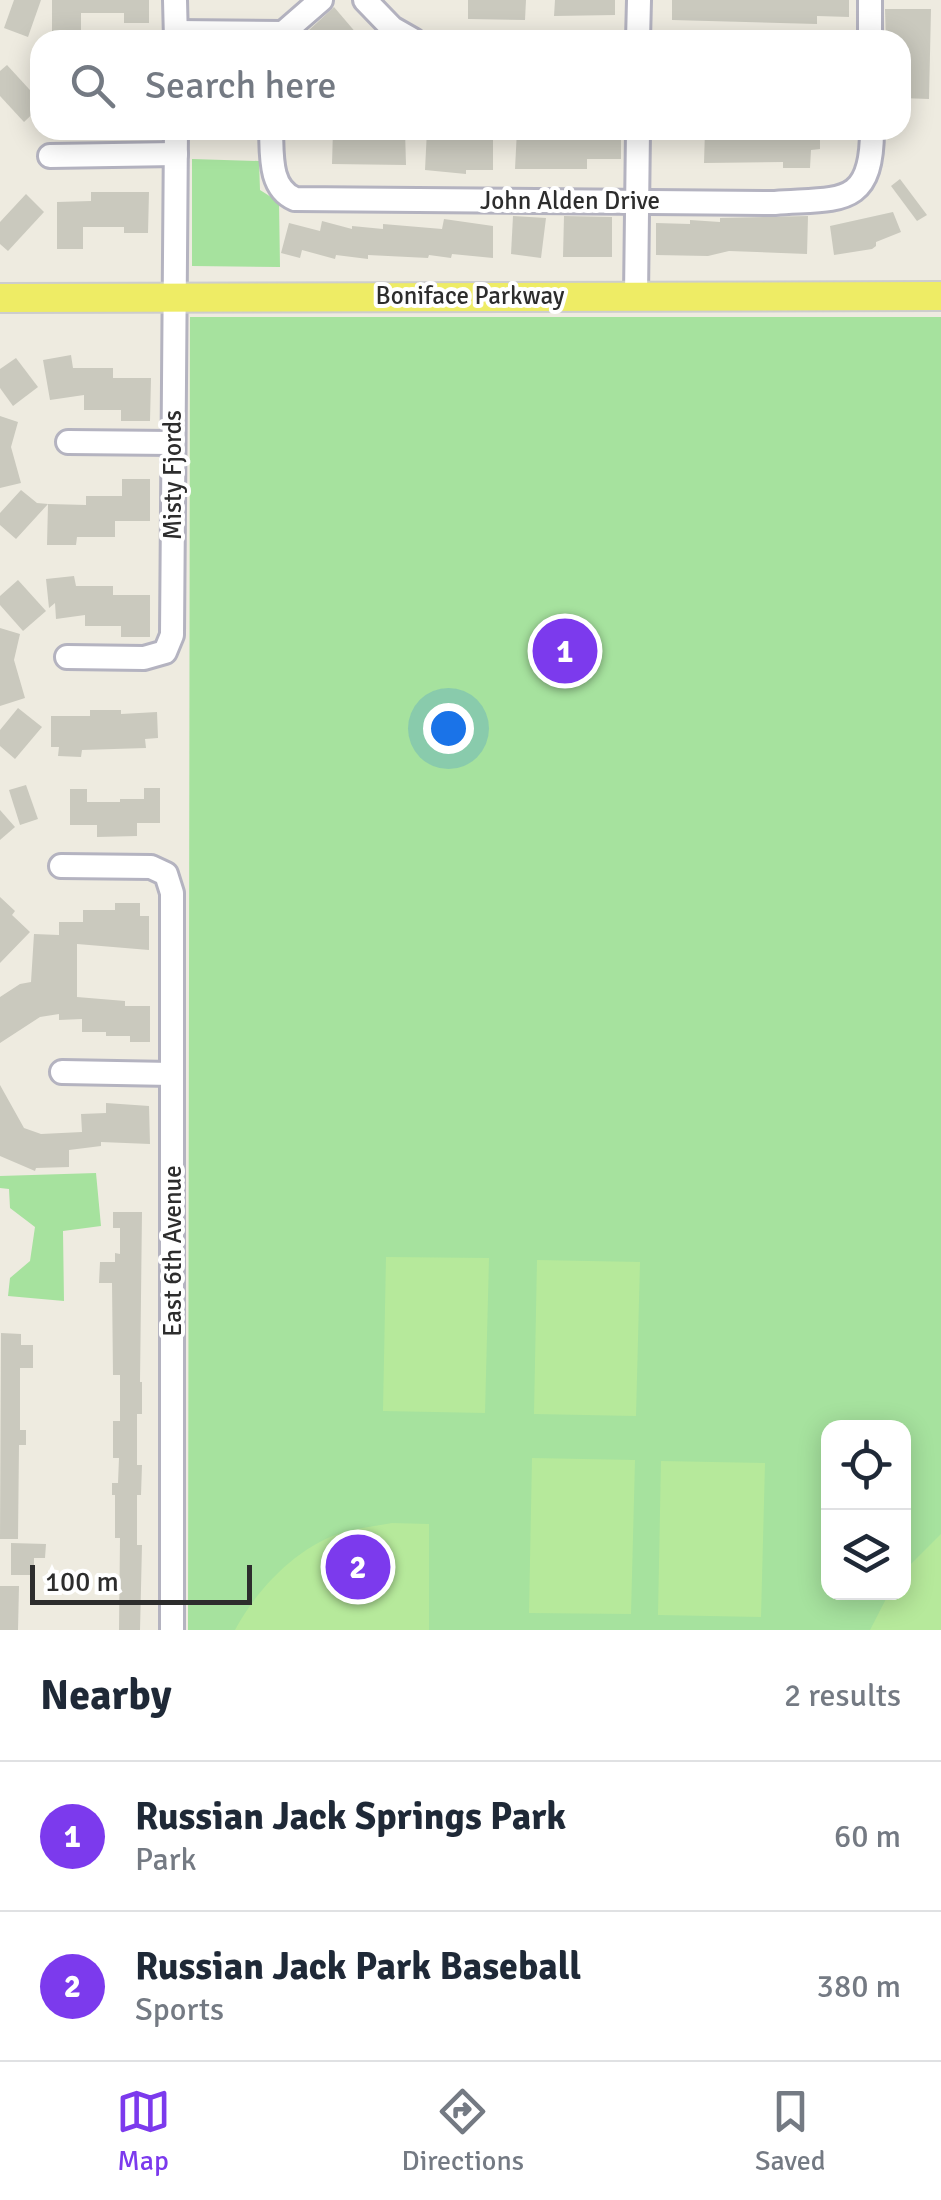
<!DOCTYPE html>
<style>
body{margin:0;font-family:Signika,sans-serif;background:#f2f2f3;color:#1f2937}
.controls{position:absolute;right:30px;bottom:30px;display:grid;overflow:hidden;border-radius:20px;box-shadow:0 5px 25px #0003}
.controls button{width:90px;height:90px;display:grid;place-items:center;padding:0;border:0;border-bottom:2px solid #e0e1e3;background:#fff;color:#1f2937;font:50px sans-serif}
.scale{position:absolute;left:30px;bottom:25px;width:222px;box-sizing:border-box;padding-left:10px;border:5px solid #2d2d2d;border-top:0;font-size:28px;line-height:35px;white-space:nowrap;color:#2d2d2d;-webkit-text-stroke:8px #fff;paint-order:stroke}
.you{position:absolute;left:448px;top:728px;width:35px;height:35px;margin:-25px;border:8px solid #fff;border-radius:50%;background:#1a73e8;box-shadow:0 0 0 15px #1a73e833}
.badge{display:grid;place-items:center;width:65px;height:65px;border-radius:50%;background:#7c3aed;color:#fff;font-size:32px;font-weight:700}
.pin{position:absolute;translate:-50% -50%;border:5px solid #fff;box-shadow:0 2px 10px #0006}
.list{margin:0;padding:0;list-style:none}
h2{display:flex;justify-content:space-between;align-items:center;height:130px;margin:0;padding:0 40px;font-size:42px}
h2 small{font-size:32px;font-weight:400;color:#747a83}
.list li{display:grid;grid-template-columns:65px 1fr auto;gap:30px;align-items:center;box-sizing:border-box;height:150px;padding:0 40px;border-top:2px solid #e0e1e3}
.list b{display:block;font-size:38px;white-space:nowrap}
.list p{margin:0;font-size:32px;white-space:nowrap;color:#747a83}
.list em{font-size:32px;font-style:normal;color:#747a83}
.icon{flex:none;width:55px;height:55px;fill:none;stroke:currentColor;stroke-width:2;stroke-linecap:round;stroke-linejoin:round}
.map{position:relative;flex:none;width:941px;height:1630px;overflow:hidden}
.search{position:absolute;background:#fff;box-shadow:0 5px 25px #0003;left:30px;right:30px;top:30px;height:110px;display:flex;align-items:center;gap:25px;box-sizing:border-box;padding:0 35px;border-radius:30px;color:#747a83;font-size:38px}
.sheet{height:430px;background:#fff}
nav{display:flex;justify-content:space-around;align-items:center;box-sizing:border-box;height:140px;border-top:2px solid #e0e1e3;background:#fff;font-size:28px;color:#747a83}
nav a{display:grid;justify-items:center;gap:5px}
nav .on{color:#7c3aed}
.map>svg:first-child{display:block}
.green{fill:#a6e29e;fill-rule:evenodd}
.pitch{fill:#b6e99b}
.building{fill:#cac9be}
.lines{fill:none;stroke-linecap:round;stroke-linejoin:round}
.minor-casing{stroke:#b4b3c0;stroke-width:28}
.major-casing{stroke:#cdcdcd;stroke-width:32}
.minor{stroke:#fff;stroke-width:22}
.major{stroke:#eeec65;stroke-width:28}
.labels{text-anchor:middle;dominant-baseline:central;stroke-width:8;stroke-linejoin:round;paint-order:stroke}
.street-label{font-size:25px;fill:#2d2d2d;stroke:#fff}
</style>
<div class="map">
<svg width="941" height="1630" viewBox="0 0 941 1630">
<rect width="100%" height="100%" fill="#eeebe0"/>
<g class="green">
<polygon points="192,159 259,161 260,190 279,202 280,267 192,266"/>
<path d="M190 317H941V1630H188ZM828 1428H904V1592H828Z"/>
<polygon points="96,1173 101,1226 63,1231 64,1301 8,1296 10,1278 30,1261 35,1227 10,1208 9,1189 0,1188 0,1176"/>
</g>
<g class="pitch">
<polygon points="386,1257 489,1258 485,1413 383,1411"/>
<polygon points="537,1260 640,1262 636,1416 534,1414"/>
<polygon points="532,1458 635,1460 631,1614 529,1613"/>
<polygon points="661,1461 765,1463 761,1617 658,1615"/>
<path d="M392 1523 429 1524V1630H235C256 1590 299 1544 345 1532 360 1528 376 1526 392 1523Z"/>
<polygon points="941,1534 941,1630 870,1630 889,1593 904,1592 904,1571"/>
</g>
<g class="building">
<polygon points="14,0 41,0 28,37 4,28"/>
<polygon points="52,0 149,0 149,23 124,23 124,13 81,13 81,33 52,33"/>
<polygon points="468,0 526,0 525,20 468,19"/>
<polygon points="555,0 615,0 615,15 554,16"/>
<polygon points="672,0 849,0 849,17 817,16 817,24 672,20"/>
<polygon points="334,7 357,34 351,40 314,40 307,32"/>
<polygon points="885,9 931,9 929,99 901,98 901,40 886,40"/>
<polygon points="7,65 40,101 40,107 24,122 0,96 0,71"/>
<polygon points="333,130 405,130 406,165 332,164"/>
<polygon points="427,130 493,130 493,170 466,170 466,174 425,170"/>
<polygon points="517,130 621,130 621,159 587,159 587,169 515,169"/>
<polygon points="705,130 820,130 820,149 811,150 810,168 783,168 783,162 704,163"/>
<polygon points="900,179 927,215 917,221 891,186"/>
<polygon points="91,192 149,192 148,233 124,233 124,227 83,227 83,249 57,249 57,202 91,201"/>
<polygon points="26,194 44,212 8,251 0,244 0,222"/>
<polygon points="893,212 901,232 876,242 876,246 872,249 834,255 830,226"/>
<polygon points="513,216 546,218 541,258 511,254"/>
<polygon points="564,216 612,217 612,257 563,257"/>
<polygon points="808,216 807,254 729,251 708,256 656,255 656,223 690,224 690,220 720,222 720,218"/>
<polygon points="444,219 493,226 493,258 452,254 451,258 429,255 428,258 368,255 368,259 336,255 335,259 302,250 300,258 281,253 289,223 320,231 322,221 352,229 352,226 383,229 383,224 442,229"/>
<polygon points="71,355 73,368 113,368 113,378 151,378 150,421 121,421 121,410 84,410 84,395 50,400 43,360"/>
<polygon points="16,358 38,387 13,406 0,388 0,369"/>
<polygon points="0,416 18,422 11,447 21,483 0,488"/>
<polygon points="122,479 150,479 150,521 115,521 115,537 77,537 76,545 47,545 48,504 86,505 86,496 122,496"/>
<polygon points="21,490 37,503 48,504 16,539 0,525 0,513"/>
<polygon points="74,576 76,586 113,586 113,595 150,595 150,637 121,637 121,626 85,626 85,615 56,619 55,603 49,608 46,579"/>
<polygon points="18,580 46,611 23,631 0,605 0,596"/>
<polygon points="0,628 20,634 14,660 25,698 0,706"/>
<polygon points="18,708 42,727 15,759 0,746 0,730"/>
<polygon points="90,710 121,710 121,714 157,712 158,738 145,739 146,748 82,750 81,757 58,756 59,747 51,747 51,716 90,716"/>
<polygon points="26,785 38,819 20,825 9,790"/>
<polygon points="144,788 160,788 160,823 137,823 137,836 97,837 97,825 70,825 70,789 87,789 87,802 120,802 120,799 144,799"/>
<polygon points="0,810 15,827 0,840"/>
<polygon points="0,897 15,911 12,915 30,932 0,963"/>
<polygon points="115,903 140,903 140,916 149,916 149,950 77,944 77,997 125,1001 125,1006 150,1006 150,1042 130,1042 130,1036 106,1036 106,1032 82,1032 82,1019 59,1020 59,1014 40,1017 0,1043 0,997 20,984 31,982 34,934 59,935 59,922 83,922 83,910 115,910"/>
<polygon points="0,1085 24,1128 41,1134 82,1132 81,1114 106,1113 106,1103 149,1106 150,1144 101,1142 101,1146 69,1150 69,1167 36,1168 35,1171 0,1156"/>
<polygon points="113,1212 142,1212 140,1382 142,1382 142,1414 137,1414 137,1465 142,1465 141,1495 137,1495 137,1545 142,1545 140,1630 119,1630 120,1538 115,1538 115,1495 112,1495 112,1483 118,1483 119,1458 113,1458 113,1421 120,1421 120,1375 113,1375 112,1283 99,1283 100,1262 115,1262 115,1253 120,1254 120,1228 113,1228"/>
<polygon points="1,1333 21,1334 21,1345 33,1345 33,1368 20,1368 20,1430 26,1430 26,1445 19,1445 18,1539 0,1539"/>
<polygon points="11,1543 46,1544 45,1558 34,1558 34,1575 11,1575"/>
<polygon points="0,1586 19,1586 18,1630 0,1630"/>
</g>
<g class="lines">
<g class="minor-casing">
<g id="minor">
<polyline points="175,0 176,40"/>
<polyline points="365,0 392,28 413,40"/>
<polyline points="176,32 283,33 321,0"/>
<polyline points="638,40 639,0"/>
<polyline points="870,40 870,0"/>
<path d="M271 130C272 155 269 188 295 199L775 203C840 198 872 208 872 130"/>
<polyline points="50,156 176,154"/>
<polyline points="636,295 638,130"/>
<polyline points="68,442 172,443"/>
<polyline points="67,657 144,658 165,652 172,635 176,130"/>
<polyline points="61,866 151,867 166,874 172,893 172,1630"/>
<polyline points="62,1072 172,1074"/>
</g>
</g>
<g class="major-casing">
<polyline id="major" points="0,298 941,296"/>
</g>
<use href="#minor" class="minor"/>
<use href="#major" class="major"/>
</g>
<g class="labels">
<g class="street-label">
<text x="570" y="200">John Alden Drive</text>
<text x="470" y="295">Boniface Parkway</text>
<text transform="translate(172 475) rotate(-90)">Misty Fjords</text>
<text transform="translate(172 1251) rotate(-90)">East 6th Avenue</text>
</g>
</g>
</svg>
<div class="controls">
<button><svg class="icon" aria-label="locate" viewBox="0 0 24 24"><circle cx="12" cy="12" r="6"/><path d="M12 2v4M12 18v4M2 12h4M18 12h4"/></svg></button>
<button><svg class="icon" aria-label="layers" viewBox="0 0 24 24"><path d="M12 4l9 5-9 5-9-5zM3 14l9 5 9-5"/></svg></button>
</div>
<div class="scale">100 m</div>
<div class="you"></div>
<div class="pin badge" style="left:565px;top:651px">1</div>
<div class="pin badge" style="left:358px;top:1567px">2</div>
<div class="search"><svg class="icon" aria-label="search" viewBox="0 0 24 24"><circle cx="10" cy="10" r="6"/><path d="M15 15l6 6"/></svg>Search here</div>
</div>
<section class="sheet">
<h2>Nearby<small>2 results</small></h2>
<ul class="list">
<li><span class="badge">1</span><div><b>Russian Jack Springs Park</b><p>Park</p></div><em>60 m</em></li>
<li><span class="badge">2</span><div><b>Russian Jack Park Baseball</b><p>Sports</p></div><em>380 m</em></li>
</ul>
</section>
<nav>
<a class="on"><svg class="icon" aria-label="map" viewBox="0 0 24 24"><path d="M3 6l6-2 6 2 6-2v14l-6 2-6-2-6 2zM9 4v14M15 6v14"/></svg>Map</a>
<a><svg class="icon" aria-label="directions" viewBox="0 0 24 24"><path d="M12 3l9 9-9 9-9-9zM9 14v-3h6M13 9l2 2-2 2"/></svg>Directions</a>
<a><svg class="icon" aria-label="saved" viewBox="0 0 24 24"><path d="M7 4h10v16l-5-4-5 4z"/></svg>Saved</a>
</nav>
